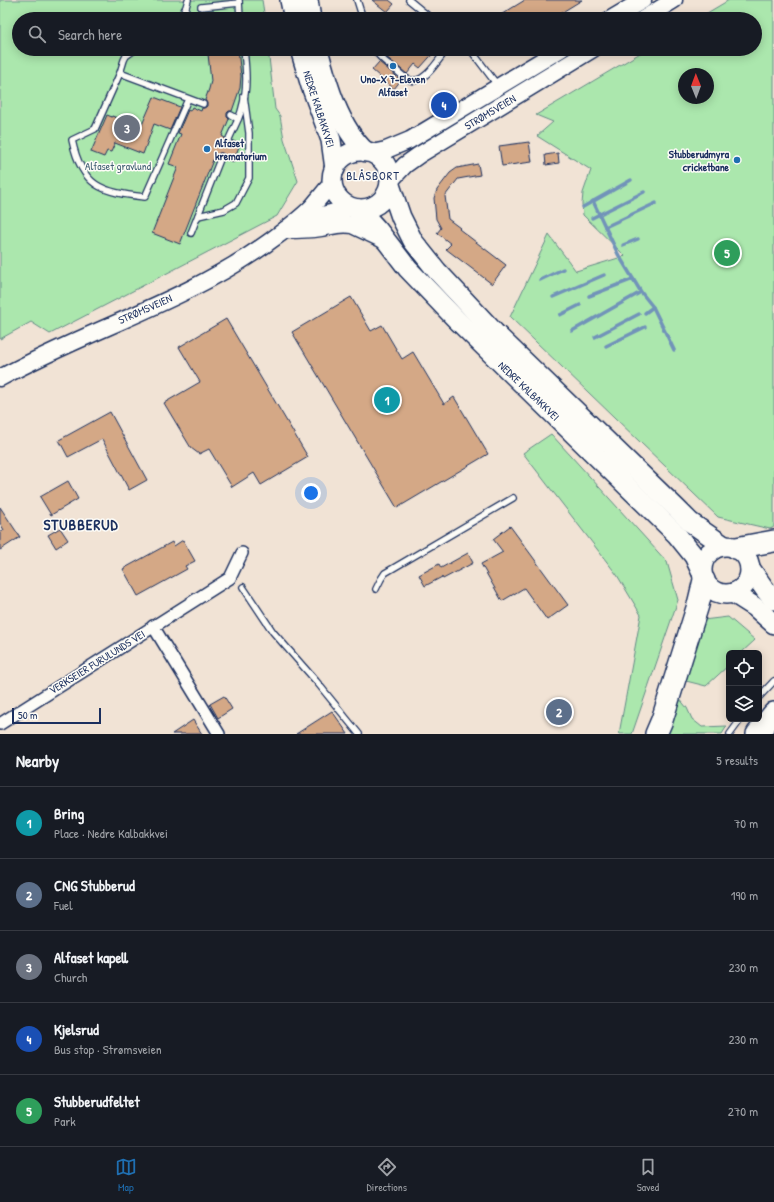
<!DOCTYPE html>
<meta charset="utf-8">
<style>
body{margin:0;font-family:"Patrick Hand",sans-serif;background:#20242c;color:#f1f3f6}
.controls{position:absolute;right:12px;bottom:12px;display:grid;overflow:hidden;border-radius:6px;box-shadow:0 2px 10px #0003}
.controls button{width:36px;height:36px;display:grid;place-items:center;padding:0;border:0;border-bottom:1px solid #363941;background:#171b24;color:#f1f3f6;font:20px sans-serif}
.compass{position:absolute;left:678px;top:68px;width:36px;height:36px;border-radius:50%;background:#171b24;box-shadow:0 2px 10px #0003;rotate:359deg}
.scale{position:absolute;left:12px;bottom:10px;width:89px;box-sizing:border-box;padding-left:4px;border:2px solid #1b2f5e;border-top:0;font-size:11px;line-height:14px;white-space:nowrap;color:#1b2f5e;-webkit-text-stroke:3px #fdfcf7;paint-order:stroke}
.you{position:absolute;left:311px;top:493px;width:14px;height:14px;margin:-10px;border:3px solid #fff;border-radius:50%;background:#1a73e8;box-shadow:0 0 0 6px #1a73e833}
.badge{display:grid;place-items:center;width:26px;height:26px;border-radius:50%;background:#1f6fb2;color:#fff;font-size:13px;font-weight:700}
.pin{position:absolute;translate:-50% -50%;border:2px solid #fff;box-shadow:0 1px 4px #0006}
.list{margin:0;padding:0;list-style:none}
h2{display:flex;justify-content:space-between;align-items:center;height:52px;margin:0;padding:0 16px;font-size:17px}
h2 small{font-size:13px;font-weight:400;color:#9ea1a6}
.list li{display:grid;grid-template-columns:26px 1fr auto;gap:12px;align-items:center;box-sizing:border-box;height:72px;padding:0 16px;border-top:1px solid #363941}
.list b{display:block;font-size:15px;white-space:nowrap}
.list p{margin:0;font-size:13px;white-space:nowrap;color:#9ea1a6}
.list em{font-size:13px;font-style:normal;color:#9ea1a6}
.icon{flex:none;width:22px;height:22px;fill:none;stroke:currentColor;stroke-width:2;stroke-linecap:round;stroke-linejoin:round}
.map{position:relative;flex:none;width:774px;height:734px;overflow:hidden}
.search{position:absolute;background:#171b24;box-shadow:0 2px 10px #0003;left:12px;right:12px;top:12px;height:44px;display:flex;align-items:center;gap:10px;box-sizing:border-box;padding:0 14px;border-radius:22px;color:#9ea1a6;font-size:15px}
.sheet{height:412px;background:#171b24}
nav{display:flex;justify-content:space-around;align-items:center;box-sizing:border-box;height:56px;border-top:1px solid #363941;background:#171b24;font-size:11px;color:#9ea1a6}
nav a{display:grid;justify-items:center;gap:2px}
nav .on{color:#1f6fb2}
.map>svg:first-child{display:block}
.green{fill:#abe7ad;stroke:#638b86;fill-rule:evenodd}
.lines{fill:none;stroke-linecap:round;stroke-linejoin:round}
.stream{stroke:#7193b9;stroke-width:3.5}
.building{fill:#d4a886;stroke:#1b2f5e}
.service-casing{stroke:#1b2f5e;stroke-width:8}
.minor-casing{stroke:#1b2f5e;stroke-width:14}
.secondary-casing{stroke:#1b2f5e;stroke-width:19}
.trunk-casing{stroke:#1b2f5e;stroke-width:22}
.motorway-casing{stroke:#1b2f5e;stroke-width:24}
.service{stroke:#fdfcf7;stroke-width:5.5}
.minor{stroke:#fdfcf7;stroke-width:11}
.secondary{stroke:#fdfcf7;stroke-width:16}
.trunk{stroke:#fdfcf7;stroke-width:19}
.motorway{stroke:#fdfcf7;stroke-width:21}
.poi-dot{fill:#1f6fb2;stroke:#fdfcf7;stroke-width:1.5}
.labels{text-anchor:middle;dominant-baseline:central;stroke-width:3;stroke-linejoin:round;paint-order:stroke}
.poi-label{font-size:11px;font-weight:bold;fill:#1b2f5e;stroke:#fdfcf7}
.street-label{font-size:11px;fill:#1b2f5e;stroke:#fdfcf7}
.park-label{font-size:11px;fill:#3f5d72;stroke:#fdfcf7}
.neighbourhood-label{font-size:12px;letter-spacing:1px;fill:#1b2f5e;stroke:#fdfcf7}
.district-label{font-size:15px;font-weight:bold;letter-spacing:1px;fill:#1b2f5e;stroke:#fdfcf7}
</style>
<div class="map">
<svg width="774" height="734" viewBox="0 0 774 734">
<rect width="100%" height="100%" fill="#f1e3d5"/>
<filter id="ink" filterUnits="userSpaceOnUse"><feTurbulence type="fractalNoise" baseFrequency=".025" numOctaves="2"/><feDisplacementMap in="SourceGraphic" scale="8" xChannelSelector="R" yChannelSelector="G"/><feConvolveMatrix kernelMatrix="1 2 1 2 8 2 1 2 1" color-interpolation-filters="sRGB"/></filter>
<g filter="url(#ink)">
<g class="green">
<polygon points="0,0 262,0 265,19 19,19 19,49 268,49 275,109 280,116 284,139 298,181 277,216 50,334 31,322 0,339"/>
<path d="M729 0H774V527L770 529 718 517 510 317 549 235 576 271 625 256 583 215 582 204 583 193 591 170 537 136 553 122 536 115 647 49H755V19H697ZM684 74H708V98H684Z"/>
<polygon points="551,434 667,562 678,600 632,734 619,734 641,615 617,575 523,453"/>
<polygon points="728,617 755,640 741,653 729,653 729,665 706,686 682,680 703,620"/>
<polygon points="675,693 687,708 692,719 702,727 727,726 722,734 661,734"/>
</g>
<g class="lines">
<g class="stream">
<polyline points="593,201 618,254 641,292 653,307 674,350"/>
<polyline points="583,207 631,180"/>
<polyline points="592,218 644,192"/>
<polyline points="605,227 656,203"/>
<polyline points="623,245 638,239"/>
<polyline points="540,280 563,269"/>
<polyline points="589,296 633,279"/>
<polyline points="553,297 604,275"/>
<polyline points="645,313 653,307"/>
<polyline points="560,315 580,305"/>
<polyline points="572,331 641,292"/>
<polyline points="595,337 639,314"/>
<polyline points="606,346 645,327"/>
</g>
</g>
<g class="building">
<polygon points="372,0 389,0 394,4 387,12"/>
<polygon points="525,0 582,0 551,19 494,19"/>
<polygon points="391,49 437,49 420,68 415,64 407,74 385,56"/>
<polygon points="238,50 241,76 240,88 232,111 229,111 227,113 227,117 229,119 222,136 225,138 225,141 228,143 231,143 233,141 240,144 233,162 225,158 225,155 222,153 219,153 217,155 215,155 180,244 152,233 178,167 169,164 181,134 178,133 188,110 190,111 192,107 201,111 202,108 204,108 207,106 207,103 205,100 209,89 211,81 208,54"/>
<polygon points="379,62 401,80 394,89 372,70"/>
<polygon points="154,97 180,107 170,130 154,124 143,154 115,143 111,152 107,151 104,157 91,152 107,115 112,117 112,116 141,127"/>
<polygon points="529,142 532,162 502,166 499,146"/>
<polygon points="558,153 559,163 546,165 545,155"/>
<polygon points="478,164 480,175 458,179 445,196 448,219 460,228 459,229 506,265 492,284 446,249 451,244 437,233 441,228 436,219 434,198 437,190 450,173 457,168"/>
<polygon points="351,297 371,331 382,325 402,359 413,352 444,404 454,397 488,454 397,508 292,332"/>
<polygon points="226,319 308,457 261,485 254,473 232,487 209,449 199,454 191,448 164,403 200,382 179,347"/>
<polygon points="110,412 147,480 129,490 102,439 68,457 59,440"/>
<polygon points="68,481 78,499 51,515 40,497"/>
<polygon points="0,507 20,537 0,550 0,532 4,530 0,523"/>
<polygon points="510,526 568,605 547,620 524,588 502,601 481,564 503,552 493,539"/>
<polygon points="60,528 68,540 56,548 48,535"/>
<polygon points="183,540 195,561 185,566 187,569 138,596 123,569 172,542 174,546"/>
<polygon points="468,553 473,563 443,579 442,577 425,586 419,575 439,564 441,568"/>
<polygon points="224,696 232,709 218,718 210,704"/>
<polygon points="332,711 348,734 296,734"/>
<polygon points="193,720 202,734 172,734"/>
</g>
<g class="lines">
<g class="service-casing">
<g id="service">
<polyline points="239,0 240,19"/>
<polyline points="357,0 363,19"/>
<polyline points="409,0 432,19"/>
<polyline points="201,7 239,3"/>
<polyline points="179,19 186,7 188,0"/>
<path d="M136 49 126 56 124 60 120 73 95 129 72 140C82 187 101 192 145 197L188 99"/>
<path d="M374 49C379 58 387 63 395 69 399 73 404 78 410 80 424 85 439 59 447 49"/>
<polyline points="468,49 473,53 498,86"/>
<polyline points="120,73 203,104"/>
<polyline points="231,115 238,119"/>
<path d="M229 139C233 129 240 118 242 108 248 88 246 69 244 49"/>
<polyline points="198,216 224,210 236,203 249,178 249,133 244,96"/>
<polyline points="191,233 221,157"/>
<polyline points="243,587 273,632 316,681 359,734"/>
<polyline points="376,589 381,579 385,573 513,498"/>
<polyline points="759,697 774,681"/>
<polyline points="730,734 741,719"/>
</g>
</g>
<g class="minor-casing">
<g id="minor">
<polyline points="153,626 219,734"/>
<polyline points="0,724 230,578 242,553"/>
</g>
</g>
<g class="secondary-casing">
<g id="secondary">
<polyline points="611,19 643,0"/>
<polyline points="643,19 674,0"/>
<polyline points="372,153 386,150 410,140 561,49"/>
<polyline points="391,180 405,165 419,155 593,49"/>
<polyline points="298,225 322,215 352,208"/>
<path d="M285 230C297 230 309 230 321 228 332 226 340 223 352 225L388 242"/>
<path d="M0 378C87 330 185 302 266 244 281 233 297 222 311 208 318 200 325 191 332 183"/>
</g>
</g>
<g class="trunk-casing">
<g id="trunk">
<polyline points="290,0 294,19"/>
<polyline points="308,0 311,19"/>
<polyline points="300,49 311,86 331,140 335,169"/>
<path d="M318 49C327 84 339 127 366 152"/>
<circle cx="361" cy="180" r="29"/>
<polyline points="390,185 401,217 413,241 437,271 495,333 676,508 690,522 723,545"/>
<polyline points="359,209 378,230 408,269 455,318 677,535 694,556 701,571"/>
<circle cx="726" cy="570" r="24"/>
<polyline points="750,568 766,591 774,600"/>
<polyline points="733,593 755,607 774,624"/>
</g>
</g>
<g class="motorway-casing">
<g id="motorway">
<polyline points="736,548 774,541"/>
<polyline points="656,734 662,720 698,605 704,580"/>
<polyline points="757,734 774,713"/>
</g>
</g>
<use href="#service" class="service"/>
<use href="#minor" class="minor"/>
<use href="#secondary" class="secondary"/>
<use href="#trunk" class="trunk"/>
<use href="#motorway" class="motorway"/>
</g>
</g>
<g class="poi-dot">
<circle cx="393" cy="66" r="4"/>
<circle cx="207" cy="149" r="4"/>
<circle cx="737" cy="160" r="4"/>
</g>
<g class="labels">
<g class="poi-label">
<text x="393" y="79">Uno-X 7-Eleven<tspan x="393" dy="13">Alfaset</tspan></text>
<text x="215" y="143" text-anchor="start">Alfaset<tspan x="215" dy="13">krematorium</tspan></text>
<text x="729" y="154" text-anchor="end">Stubberudmyra<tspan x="729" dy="13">cricketbane</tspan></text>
</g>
<g class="street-label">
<text transform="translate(319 109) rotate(72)">NEDRE KALBAKKVEI</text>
<text transform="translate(490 112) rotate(-31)">STRØMSVEIEN</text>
<text transform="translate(145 309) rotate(-24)">STRØMSVEIEN</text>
<text transform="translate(529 391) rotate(44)">NEDRE KALBAKKVEI</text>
<text transform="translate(97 662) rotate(-32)">VERKSEIER FURULUNDS VEI</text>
</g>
<g class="park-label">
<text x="118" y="166">Alfaset gravlund</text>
</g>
<g class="neighbourhood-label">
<text x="373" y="175">BLÅSBORT</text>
</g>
<g class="district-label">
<text x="81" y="524">STUBBERUD</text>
</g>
</g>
</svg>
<div class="controls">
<button><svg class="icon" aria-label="locate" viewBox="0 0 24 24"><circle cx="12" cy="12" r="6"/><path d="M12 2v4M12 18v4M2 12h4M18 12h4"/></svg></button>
<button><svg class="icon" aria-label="layers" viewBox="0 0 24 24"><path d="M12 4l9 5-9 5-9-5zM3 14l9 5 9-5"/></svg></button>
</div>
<svg class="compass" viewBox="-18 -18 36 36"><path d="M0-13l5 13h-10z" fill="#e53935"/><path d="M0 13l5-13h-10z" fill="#9ea1a6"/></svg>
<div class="scale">50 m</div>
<div class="you"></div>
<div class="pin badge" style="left:387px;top:400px;background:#0f9aa8">1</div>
<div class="pin badge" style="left:559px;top:712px;background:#5c6f8a">2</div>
<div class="pin badge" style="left:127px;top:128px;background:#6b7280">3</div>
<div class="pin badge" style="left:444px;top:105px;background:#1a4fb4">4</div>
<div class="pin badge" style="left:727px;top:253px;background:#2e9e5b">5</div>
<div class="search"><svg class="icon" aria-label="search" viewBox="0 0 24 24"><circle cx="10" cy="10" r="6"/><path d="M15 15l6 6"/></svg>Search here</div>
</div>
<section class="sheet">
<h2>Nearby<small>5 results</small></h2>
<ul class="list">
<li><span class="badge" style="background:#0f9aa8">1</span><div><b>Bring</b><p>Place · Nedre Kalbakkvei</p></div><em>70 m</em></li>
<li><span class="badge" style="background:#5c6f8a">2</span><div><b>CNG Stubberud</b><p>Fuel</p></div><em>190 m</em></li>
<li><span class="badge" style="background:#6b7280">3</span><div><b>Alfaset kapell</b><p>Church</p></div><em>230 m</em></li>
<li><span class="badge" style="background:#1a4fb4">4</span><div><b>Kjelsrud</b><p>Bus stop · Strømsveien</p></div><em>230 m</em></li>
<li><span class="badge" style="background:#2e9e5b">5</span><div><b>Stubberudfeltet</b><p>Park</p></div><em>270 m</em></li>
</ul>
</section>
<nav>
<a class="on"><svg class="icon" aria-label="map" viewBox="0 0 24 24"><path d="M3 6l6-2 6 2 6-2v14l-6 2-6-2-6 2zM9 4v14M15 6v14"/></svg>Map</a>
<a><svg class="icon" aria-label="directions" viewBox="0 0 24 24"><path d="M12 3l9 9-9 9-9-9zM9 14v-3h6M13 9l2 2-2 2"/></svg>Directions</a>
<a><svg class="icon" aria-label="saved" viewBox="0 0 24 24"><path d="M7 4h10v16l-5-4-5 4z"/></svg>Saved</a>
</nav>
